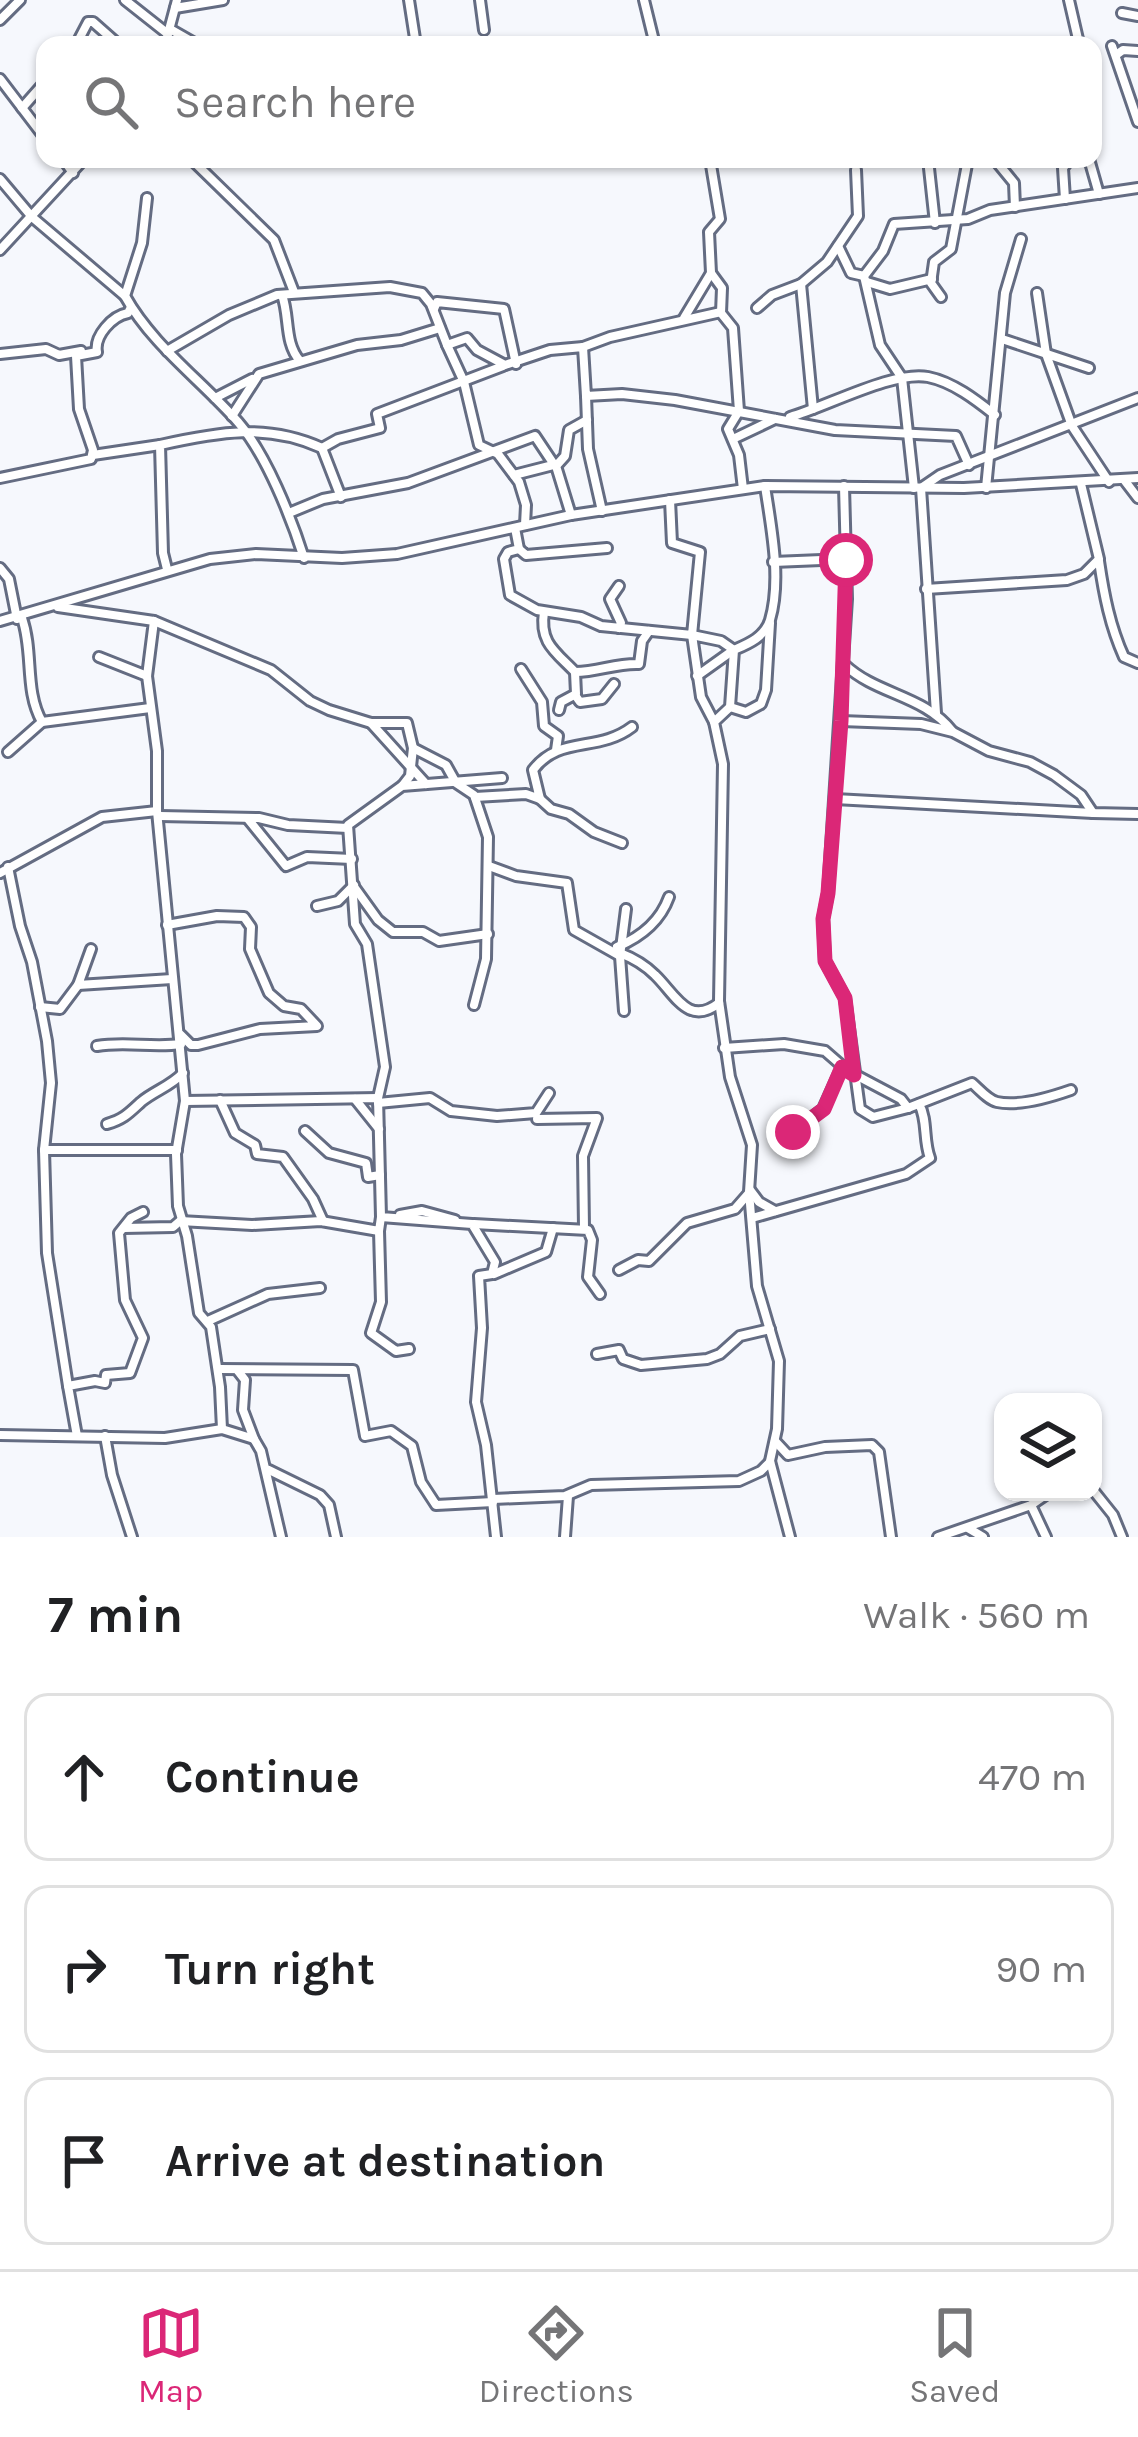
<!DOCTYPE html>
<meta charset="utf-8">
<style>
body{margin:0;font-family:Karla,sans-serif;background:#f2f2f2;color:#202124}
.controls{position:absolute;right:36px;bottom:36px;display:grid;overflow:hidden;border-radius:24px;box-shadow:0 3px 9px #0004}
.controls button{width:108px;height:108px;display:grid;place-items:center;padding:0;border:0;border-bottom:3px solid #e0e0e0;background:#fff;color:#202124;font:60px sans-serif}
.stop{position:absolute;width:36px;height:36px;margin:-27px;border:9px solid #db2777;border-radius:50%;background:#fff}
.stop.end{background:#db2777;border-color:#fff;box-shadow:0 3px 12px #0008}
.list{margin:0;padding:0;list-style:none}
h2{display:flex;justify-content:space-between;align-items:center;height:156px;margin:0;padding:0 48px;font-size:51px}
h2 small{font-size:39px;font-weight:400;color:#757577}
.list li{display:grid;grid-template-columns:78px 1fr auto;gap:36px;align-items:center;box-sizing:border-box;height:168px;margin:0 24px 24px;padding:0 24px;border:3px solid #e0e0e0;border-radius:24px}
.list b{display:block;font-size:45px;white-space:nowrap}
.list em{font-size:39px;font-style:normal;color:#757577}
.icon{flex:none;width:66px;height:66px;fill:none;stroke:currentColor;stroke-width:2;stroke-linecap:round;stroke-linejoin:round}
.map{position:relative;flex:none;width:1138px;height:1537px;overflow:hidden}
.search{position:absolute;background:#fff;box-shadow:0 3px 9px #0004;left:36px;right:36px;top:36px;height:132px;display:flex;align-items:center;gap:30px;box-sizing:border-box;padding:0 42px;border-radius:24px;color:#757577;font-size:45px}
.sheet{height:732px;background:#fff}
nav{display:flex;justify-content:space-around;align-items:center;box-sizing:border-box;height:168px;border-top:3px solid #e0e0e0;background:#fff;font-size:33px;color:#757577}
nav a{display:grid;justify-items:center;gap:6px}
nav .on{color:#db2777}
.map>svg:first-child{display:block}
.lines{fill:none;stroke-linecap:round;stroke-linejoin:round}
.minor-casing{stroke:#646c82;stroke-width:14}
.minor{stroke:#fff;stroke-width:8}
.route{stroke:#db2777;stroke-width:15}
</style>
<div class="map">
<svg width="1138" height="1537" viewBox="0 0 1138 1537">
<rect width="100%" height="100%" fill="#f6f8fd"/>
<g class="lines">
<g class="minor-casing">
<g id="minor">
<polyline points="125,0 168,34"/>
<polyline points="409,0 416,45"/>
<polyline points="480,0 484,30"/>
<polyline points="644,0 655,45"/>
<polyline points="1069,0 1078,39 1073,45"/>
<polyline points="175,8 223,0"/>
<polyline points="1122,13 1138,16"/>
<polyline points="0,20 20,0"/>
<polyline points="170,29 198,45"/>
<polyline points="76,45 88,22 93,22 119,45"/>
<polyline points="165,45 177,0"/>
<polyline points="1112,46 1138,122"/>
<polyline points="1116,55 1123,50 1138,51"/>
<polyline points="0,79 45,138"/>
<polyline points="22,108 45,82"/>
<polyline points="63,159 73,173"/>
<polyline points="191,159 274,240 294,292"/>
<polyline points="710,159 720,219 709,232 711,273 722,288 721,313 733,328 739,411 728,429 739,455 743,489"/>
<polyline points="928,159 935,223"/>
<polyline points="1089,159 1099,194"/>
<polyline points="968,160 996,161 1014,183 1015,207"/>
<polyline points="0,179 32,217 125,296"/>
<path d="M147 198 142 243 125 296C152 345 201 380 238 422 266 454 291 517 304 558"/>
<polyline points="1065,199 1063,168 1070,159"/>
<polyline points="838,246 851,273 864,276"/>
<polyline points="0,250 84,159"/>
<polyline points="867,282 890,289 932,279"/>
<polyline points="801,284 813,409"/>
<polyline points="1037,293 1046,354 1072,426 1109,482"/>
<path d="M282 295C290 317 284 343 300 361"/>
<polyline points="941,297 931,283 934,262 951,249 968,159"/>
<polyline points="757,308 772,295 801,284 827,262 858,216 856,170"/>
<polyline points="434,309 437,302 504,309 516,364"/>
<polyline points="684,318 711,273"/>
<polyline points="1002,339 1089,368"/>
<polyline points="447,345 464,382 479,445 498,454 519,482 526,505 525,525"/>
<polyline points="583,347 610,337 721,312"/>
<polyline points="167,351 229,315 277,295 390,287 422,293 431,304 447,345 467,338 477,350 505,365 550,350 583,347 586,396 622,394 675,400 835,430 956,436 969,465"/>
<polyline points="0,354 46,349 59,355 81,351"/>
<polyline points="586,396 588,449 602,511"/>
<polyline points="215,398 252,379"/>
<polyline points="232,416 259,374 357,345 401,340 440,328"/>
<path d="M790 417C826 407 894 370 928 377 953 382 976 400 995 415"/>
<polyline points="733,439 775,419"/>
<polyline points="93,455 160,445"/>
<polyline points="514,475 557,464"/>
<path d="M0 478 91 459 93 450 79 409 76 356 97 352C94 336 112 316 128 313L131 307"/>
<polyline points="1125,481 1138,498"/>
<path d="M765 486C771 527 782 579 770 620 765 637 748 644 734 650L730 707 714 722 723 764 719 1001 730 1077 752 1145 749 1192 757 1286 779 1361 777 1429 770 1461 790 1537"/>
<polyline points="844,486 847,599 828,893 823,919 825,961 845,998 860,1109 873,1117 908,1108"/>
<polyline points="914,488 902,378 880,345 864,276 883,251 894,224 968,219 990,210 1138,188"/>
<polyline points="986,488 1005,293 1021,239"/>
<polyline points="341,497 322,448 338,439 380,428 377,414 503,366"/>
<polyline points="289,513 323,499 408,483 535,436 553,463"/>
<polyline points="571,515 556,466 565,456 569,430 587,420"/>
<polyline points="515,528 519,549 508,552 504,559 510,595 537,610 581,617 601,626 692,635 700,552 672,543 670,500"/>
<polyline points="519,549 526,555 607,548"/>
<path d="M1099 561C1104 595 1110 626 1124 657L1138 663"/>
<polyline points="773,562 846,559"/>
<polyline points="0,568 9,579 17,619"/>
<path d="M167 569 163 553 160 445C218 432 267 423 322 448"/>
<polyline points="926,589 1067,580 1084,574 1099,559 1081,484"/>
<polyline points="58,607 154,621 147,676 157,751 157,811 185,1101 176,1154 178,1206 187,1236 199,1313 211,1327 220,1387 222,1429"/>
<path d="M544 612C539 643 556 652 575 672L576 694 561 702 559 710"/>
<path d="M22 618C34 653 24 690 42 722L150 708"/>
<polyline points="0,621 210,559 256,554 342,558 397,554 571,515 765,486 964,488 1138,478"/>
<polyline points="154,621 271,670 310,701 329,710 371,723 407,723 413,748 446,765 456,783 474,795 488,837 486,959 474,1005"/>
<polyline points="619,628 621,623 610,599 619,586"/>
<polyline points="99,657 147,676"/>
<path d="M845 665C877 695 924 695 952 731"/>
<polyline points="521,669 542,702 544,726 558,736 556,750"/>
<path d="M575 672C599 672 615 663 639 664L642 641 649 631"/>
<polyline points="697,676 732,651"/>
<polyline points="575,695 580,702 602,699 614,684"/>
<polyline points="730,707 746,712 761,704 766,690 770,623"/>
<polyline points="936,713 921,488 940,475 1138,398"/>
<polyline points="841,721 921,724 953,732 989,751 1030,762 1054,775 1081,795 1093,813 1138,814"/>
<polyline points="714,722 701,697 692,635 721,641 734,650"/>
<polyline points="371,723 426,784"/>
<polyline points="8,752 42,722"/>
<polyline points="403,785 410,776 413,748"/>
<path d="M475 797 526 794 540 799 533 770C559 735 598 753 632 727"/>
<polyline points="540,799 551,809 569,814 594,832 622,843"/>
<polyline points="835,799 1093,813"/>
<polyline points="160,816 259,818 288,825 348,828"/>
<polyline points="248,819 286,866 307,857 352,859"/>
<polyline points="489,866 516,876 567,883 574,930 620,956 626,909"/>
<polyline points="8,867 20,926 32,962 47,1041 51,1083 44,1150 47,1253 68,1386"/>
<polyline points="0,873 102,817 157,811"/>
<polyline points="355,888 378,920 393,932 423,932 439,941 488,934"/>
<polyline points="317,906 338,901 354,885"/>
<polyline points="167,925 217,916 244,917 251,927 250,949 269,993 284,1006 301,1009 317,1026 260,1029 198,1045 191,1045 181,1035"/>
<path d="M617 947C641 937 660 922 669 897"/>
<polyline points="91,949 78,985 172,979"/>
<path d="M620 953C633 958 645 965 655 975 675 994 688 1027 719 1003"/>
<polyline points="620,956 624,1011"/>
<polyline points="40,1007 60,1009 78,985"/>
<path d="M97 1046C125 1041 152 1048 181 1044"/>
<path d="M724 1048 784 1044 825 1051 848 1071 901 1099 908 1108 972 1083C979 1089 988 1100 997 1102 1019 1107 1051 1097 1071 1090"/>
<polyline points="378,1098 385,1067 367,944 355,924 348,825 402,786 502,778"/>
<polyline points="355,1099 379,1129"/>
<polyline points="220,1100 235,1133 255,1145 257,1154 283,1157 313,1199 323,1221"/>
<polyline points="185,1101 378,1098 381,1217 472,1224 495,1262 492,1274 479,1276 482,1328 476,1402 486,1445 496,1537"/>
<polyline points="378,1103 430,1098 451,1111 497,1116 536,1113 549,1093"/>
<polyline points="537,1119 597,1118 583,1156 584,1228"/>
<path d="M107 1124C124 1119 129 1113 141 1102 154 1091 171 1086 183 1073"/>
<polyline points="305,1131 329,1153 366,1163 368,1177 380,1175"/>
<polyline points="793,1132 823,1109 842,1067"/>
<polyline points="44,1150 177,1150"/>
<polyline points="750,1190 759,1202 775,1211"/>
<polyline points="400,1215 422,1211 455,1220"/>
<path d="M752 1218 906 1174 930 1158C923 1140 928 1120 919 1104"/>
<polyline points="474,1224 588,1230 592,1240 588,1277 600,1294"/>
<polyline points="124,1228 173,1227 180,1221 252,1225 321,1221 379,1231 381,1217"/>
<polyline points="379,1231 381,1302 371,1333 396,1351 409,1349"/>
<polyline points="619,1270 638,1260 649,1261 687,1223 735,1209 749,1193"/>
<polyline points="494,1274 546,1252 553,1228"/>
<polyline points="208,1321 268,1294 320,1288"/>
<polyline points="597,1354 619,1350 623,1359 641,1365 707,1359 720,1354 740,1336 770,1329"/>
<polyline points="219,1369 353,1370 365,1436 391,1431 412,1446 421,1482 436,1505 493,1502"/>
<polyline points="238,1371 245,1380 243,1410 254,1439"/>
<polyline points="0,1435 165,1438 222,1429 254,1439 261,1451 281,1537"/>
<polyline points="77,1436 68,1386 95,1381 105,1383 106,1375 130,1373 143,1338 125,1300 119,1233 131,1218 143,1212"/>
<polyline points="105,1436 112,1475 132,1537"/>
<polyline points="775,1441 788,1455 825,1447 872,1445 879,1452 891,1537"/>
<polyline points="269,1470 320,1495 329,1505 336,1537"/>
<polyline points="1093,1490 1113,1515 1122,1537"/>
<polyline points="493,1499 565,1496 591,1485 739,1481 761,1471 770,1462"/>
<polyline points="1031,1505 1046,1537"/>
<polyline points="968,1528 983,1537"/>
<polyline points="565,1537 568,1496"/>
<polyline points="938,1537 1031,1505 1050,1492"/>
</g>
</g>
<use href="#minor" class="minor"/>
</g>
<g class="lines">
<polyline class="route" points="793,1132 824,1109 842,1067 854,1075 845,998 825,961 823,919 828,893 841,721 846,560"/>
</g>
</svg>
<div class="controls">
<button><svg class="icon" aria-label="layers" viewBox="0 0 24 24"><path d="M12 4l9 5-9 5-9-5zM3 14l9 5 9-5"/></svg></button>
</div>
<div class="stop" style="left:846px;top:560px"></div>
<div class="stop end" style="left:793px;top:1132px"></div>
<div class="search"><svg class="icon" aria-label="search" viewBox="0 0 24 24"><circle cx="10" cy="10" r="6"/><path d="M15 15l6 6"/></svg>Search here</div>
</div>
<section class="sheet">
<h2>7 min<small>Walk · 560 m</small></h2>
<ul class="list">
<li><svg class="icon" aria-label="ahead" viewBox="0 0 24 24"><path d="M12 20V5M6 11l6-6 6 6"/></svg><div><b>Continue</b></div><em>470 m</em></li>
<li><svg class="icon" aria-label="right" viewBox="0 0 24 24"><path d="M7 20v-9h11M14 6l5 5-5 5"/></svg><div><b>Turn right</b></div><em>90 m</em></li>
<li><svg class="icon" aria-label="arrive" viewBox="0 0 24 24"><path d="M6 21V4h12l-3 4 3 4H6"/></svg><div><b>Arrive at destination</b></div></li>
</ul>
</section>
<nav>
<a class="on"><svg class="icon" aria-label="map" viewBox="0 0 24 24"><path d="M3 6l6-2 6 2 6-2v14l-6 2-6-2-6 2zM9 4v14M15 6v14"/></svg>Map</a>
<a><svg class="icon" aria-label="directions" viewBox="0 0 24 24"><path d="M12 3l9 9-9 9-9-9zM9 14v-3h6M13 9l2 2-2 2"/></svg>Directions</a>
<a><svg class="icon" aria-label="saved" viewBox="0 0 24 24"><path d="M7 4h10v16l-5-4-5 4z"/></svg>Saved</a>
</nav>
